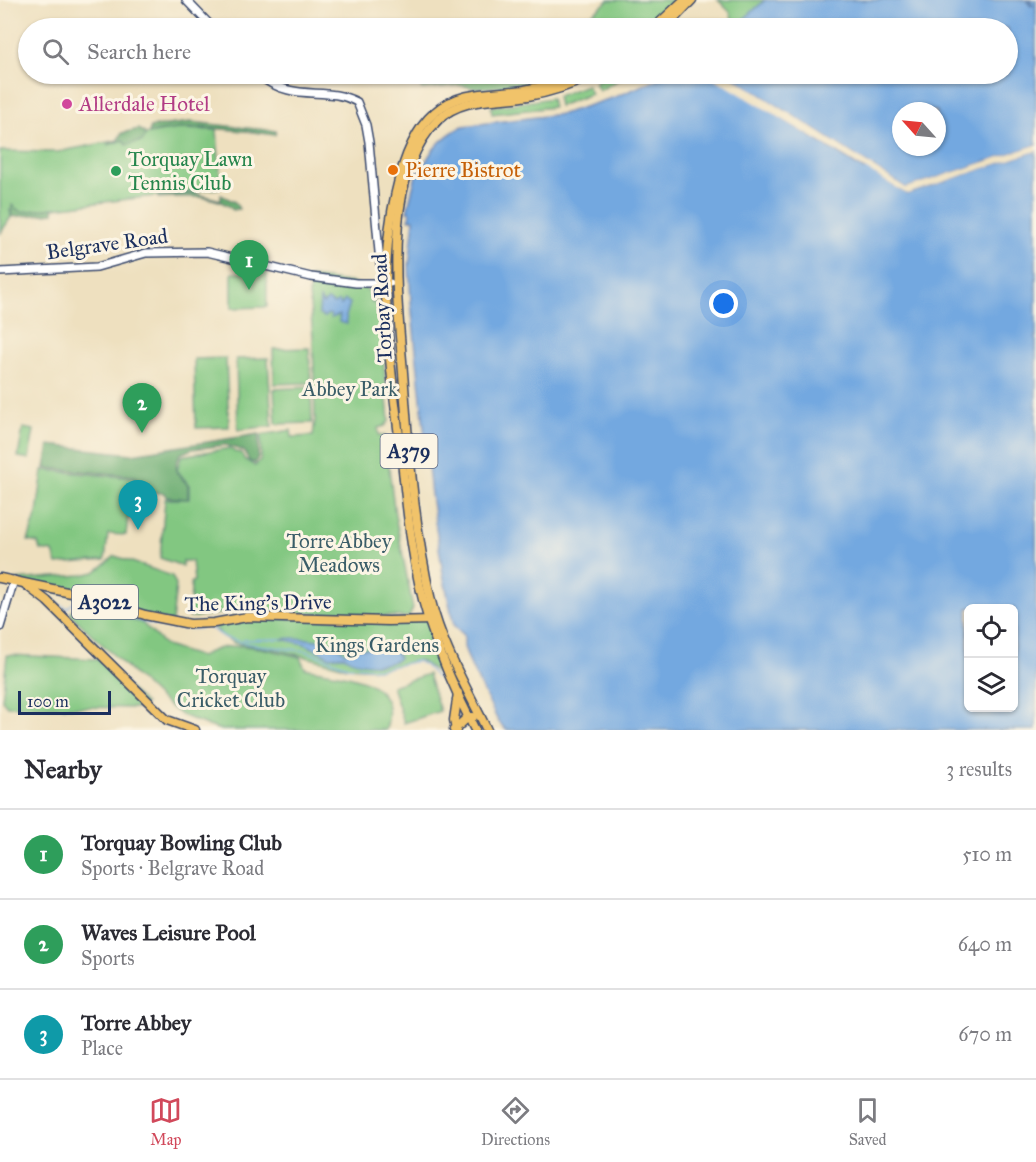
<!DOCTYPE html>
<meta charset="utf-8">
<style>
body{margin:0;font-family:"IM FELL Great Primer",serif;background:#f7f7f7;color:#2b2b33}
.controls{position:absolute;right:18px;bottom:18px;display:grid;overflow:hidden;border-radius:9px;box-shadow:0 2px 4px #0004}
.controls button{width:54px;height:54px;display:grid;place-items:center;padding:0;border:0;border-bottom:2px solid #e1e1e2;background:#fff;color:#2b2b33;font:30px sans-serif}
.compass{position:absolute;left:892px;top:102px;width:54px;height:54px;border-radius:50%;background:#fff;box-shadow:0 2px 4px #0004;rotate:297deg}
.scale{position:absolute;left:18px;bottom:15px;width:93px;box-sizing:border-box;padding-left:6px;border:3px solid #1b2f5e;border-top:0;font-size:16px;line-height:21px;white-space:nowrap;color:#1b2f5e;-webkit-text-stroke:4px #fcf5e5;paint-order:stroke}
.you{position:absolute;left:724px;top:304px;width:21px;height:21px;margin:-15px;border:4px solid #fff;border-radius:50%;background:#1a73e8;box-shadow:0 0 0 9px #1a73e833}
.badge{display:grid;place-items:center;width:39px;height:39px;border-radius:50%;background:#d1495b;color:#fff;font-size:20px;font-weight:700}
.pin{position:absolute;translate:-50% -50px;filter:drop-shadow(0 2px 3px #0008)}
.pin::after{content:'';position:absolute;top:32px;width:21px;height:18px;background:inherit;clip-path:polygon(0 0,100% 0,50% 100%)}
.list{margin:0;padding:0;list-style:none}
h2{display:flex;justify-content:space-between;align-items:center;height:78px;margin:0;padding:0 24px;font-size:26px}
h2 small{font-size:20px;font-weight:400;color:#7c7c81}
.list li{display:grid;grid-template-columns:39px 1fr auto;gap:18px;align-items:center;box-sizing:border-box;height:90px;padding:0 24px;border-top:2px solid #e1e1e2}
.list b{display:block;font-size:22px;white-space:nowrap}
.list p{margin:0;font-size:20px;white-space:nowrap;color:#7c7c81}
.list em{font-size:20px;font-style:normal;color:#7c7c81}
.icon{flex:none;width:33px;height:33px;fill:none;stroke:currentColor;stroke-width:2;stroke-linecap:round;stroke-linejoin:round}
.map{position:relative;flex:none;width:1036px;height:730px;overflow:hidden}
.search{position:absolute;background:#fff;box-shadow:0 2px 4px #0004;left:18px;right:18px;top:18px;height:66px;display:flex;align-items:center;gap:15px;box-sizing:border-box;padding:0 21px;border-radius:33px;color:#7c7c81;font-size:22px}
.sheet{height:348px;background:#fff}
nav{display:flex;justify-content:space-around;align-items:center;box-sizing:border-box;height:84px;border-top:2px solid #e1e1e2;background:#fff;font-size:16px;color:#7c7c81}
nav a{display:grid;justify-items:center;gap:3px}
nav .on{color:#d1495b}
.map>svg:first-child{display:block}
.green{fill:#82c781;stroke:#4e7b70;stroke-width:1.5}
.forest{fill:#69ac6f;stroke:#426e66;stroke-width:1.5}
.water{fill:#73a8e0;stroke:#476c9f;stroke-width:1.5;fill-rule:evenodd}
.pier{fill:#eee0bf}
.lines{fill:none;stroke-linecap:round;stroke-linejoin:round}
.stream{stroke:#73a8e0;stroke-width:1.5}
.ferry{stroke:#355385;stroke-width:1.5;stroke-dasharray:8 6;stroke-linecap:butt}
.tertiary-casing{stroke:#3b4a6d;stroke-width:10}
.primary-casing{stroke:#3b4a6d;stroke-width:11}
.tertiary{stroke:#fff;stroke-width:7}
.primary{stroke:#f1c36a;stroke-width:8}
.hotel-dot{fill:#d1479c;stroke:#fcf5e5;stroke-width:2}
.food-dot{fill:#e8710a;stroke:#fcf5e5;stroke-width:2}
.leisure-dot{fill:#2e9e5b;stroke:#fcf5e5;stroke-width:2}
.labels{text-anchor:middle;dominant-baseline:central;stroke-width:6;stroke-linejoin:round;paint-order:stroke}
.shield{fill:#fcf5e5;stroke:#5e6a86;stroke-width:1.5}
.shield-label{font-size:20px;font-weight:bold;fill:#1b2f5e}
.hotel-label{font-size:21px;fill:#b23c85;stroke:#fcf5e5;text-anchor:start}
.leisure-label{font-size:21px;fill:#27864d;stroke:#fcf5e5;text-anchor:start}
.food-label{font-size:21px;fill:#c56008;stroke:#fcf5e5;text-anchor:start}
.street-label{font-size:21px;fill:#1b2f5e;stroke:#fcf5e5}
.park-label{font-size:21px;fill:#3a5d68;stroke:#fcf5e5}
</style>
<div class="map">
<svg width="1036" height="730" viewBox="0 0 1036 730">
<rect width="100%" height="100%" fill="#fcf5e5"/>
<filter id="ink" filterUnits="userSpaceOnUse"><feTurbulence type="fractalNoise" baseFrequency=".0167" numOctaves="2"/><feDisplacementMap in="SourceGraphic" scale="12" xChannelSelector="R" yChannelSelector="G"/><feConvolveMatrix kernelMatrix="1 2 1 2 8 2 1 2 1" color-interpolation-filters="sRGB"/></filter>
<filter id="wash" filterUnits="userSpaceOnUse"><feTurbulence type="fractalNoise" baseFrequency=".008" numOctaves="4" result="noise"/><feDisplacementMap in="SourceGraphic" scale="24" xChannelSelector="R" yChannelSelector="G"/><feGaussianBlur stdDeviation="1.35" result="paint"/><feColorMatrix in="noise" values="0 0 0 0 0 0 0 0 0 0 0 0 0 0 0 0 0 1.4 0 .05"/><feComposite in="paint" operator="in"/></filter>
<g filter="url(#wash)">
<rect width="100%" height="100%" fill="#eee0bf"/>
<g class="green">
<polygon points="609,0 675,0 644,28 575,28"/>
<polygon points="718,0 765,0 735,28 730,12"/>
<polygon points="454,74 569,74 543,81 505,86 475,88 459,85 422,89 418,84"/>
<polygon points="610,74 629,74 599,91 595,82"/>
<polygon points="587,85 591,94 559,106 557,96"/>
<polygon points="551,98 553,107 492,114 491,107"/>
<polygon points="174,129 217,130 221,188 21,212 10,210 11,217 0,234 0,151 57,152"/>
<polygon points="267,272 267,307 232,308 232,273"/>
<polygon points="311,277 356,283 369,291 372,303 386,284 374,303 379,307 389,421 385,426 378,428 379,436 385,436 395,515 413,608 409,617 238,611 190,618 191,582 194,581 192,561 183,561 182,566 160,558 165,499 189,499 189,485 177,470 181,456 230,448 235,452 242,453 244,459 255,466 261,459 261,435 291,430 292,437 313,436 315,419 313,337 309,294"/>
<polygon points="309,348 311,383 274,384 273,349"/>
<polygon points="226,358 229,427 196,428 194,359"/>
<polygon points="268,358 272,426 238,430 236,359"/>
<polygon points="311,387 312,423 276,424 274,389"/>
<polygon points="23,428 34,430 29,459 18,457"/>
<polygon points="43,470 135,478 136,494 145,497 144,506 139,506 138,518 128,517 126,535 108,534 105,560 57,564 53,552 40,550 38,543 28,541 37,513"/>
<polygon points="115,556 172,576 176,585 172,622 14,580 82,575 95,572"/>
<path d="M77 603 142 623 166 646 201 657C228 636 269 650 300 657L305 668C341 676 402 675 386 730H221L209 726 181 715 160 699 70 614Z"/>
<polygon points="237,618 429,620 453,683 419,660 380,669 345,667 279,650 234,643 221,635 212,623"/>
<polygon points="7,655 97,659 146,704 137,708 7,706 2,700"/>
<polygon points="428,674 440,711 404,723 392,686"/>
</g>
<g class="forest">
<path d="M191 122 276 131 275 135C233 129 190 124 148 134L151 127Z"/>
<polygon points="139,129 146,134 143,141 126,145 123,140 108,145 109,142 117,141 122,133"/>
<path d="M193 193 221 200V195L235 202 239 209 233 210C216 192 180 197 158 198V196Z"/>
<polygon points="12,205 21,212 53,208 54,213 11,217"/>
<path d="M259 434 258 457 255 463 249 461 244 451 226 445 192 449 180 454C172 469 178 474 188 485V499L166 497 164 493 137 492V478L134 476 45 468 49 445 132 454Z"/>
</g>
<g class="water">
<path d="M765 0H1036V145L906 188 728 74H1008V28H734ZM901 111H937V147H901Z"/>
<path d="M669 74 713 75 864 170 866 168 907 194 1036 151V730H506L498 721 471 666 464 647V635L454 626 443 574 431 495 411 303 409 266 414 219H409L410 211H407L417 171 421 173C429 150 442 137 463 126L562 114 615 97ZM968 608H1014V708H968Z"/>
<polygon points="320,299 323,304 328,300 334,304 339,301 341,305 345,300 350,303 346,316 347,324 339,322 340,315 331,318 331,315 327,314 325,317 319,315"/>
<path d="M281 639C298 637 336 639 345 653L351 648 394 649 399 658C389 668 355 665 344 656L330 657 305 644Z"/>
</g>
<polygon class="pier" points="707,74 717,74 866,165 725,74 728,74 906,188 1036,145 1036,151 907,194"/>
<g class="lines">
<g class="stream">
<path d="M55 603 67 608 76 601C115 613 160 632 201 628"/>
<polyline points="209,627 226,638 249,644 306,651 347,666 380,669 417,661 425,665 436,677 439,677"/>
<polyline points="243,640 281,639"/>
</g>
<g class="ferry">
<polyline points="1026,0 1036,12"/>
<polyline points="1029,0 1036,9"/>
</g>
</g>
</g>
<g filter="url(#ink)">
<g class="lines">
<g class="tertiary-casing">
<g id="tertiary">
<polyline points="186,0 213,28"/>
<path d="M257 74C296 105 323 84 357 102L366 125 369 142 380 263 384 279"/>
<polyline points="0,272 97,267 146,253 207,252 311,277 356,283 390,283"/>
<polyline points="0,627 14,580"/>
</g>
</g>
<g class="primary-casing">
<g id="primary">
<polyline points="654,28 684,0"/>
<polyline points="665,28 692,0"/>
<polyline points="0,578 81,595 145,615 190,624 214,623 247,617 388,621 433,620"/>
<polyline points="26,585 47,601 167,720 195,730"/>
<polyline points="454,730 468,717 473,717"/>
<polyline points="456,730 454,720 458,693"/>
<path d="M475 730C457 695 441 658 429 621 412 567 407 508 401 451 394 397 386 339 386 284 386 236 396 146 434 113 459 90 493 94 524 90 543 87 563 81 580 74"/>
<path d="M487 730C467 688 442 647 431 601 415 531 409 458 404 386 399 310 378 178 438 120 462 96 497 102 528 96 552 92 574 84 596 74"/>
</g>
</g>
<use href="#tertiary" class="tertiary"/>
<use href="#primary" class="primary"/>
</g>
</g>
<circle class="hotel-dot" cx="67" cy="104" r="6"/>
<circle class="food-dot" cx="393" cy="170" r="6"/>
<circle class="leisure-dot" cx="116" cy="171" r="6"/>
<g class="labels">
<g class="shield">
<rect x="380.5" y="434" width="57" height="34" rx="4.5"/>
<rect x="72" y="585" width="66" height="34" rx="4.5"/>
</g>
<g class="shield-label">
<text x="409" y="451">A379</text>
<text x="105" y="602">A3022</text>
</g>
<g class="hotel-label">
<text x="79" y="104">Allerdale Hotel</text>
</g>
<g class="leisure-label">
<text x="128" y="159">Torquay Lawn<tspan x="128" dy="24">Tennis Club</tspan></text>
</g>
<g class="food-label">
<text x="405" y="170">Pierre Bistrot</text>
</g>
<g class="street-label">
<text transform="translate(107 244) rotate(-8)">Belgrave Road</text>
<text transform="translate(382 308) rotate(-93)">Torbay Road</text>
<text transform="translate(258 603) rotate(-1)">The King's Drive</text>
</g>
<g class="park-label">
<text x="350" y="389">Abbey Park</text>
<text x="339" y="541">Torre Abbey<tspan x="339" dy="24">Meadows</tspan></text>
<text x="377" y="645">Kings Gardens</text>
<text x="231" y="676">Torquay<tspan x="231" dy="24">Cricket Club</tspan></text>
</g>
</g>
</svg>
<div class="controls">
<button><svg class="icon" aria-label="locate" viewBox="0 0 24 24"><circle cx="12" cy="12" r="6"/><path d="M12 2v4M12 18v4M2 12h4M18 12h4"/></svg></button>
<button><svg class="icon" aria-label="layers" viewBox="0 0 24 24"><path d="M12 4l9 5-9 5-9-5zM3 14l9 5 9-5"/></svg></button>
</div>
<svg class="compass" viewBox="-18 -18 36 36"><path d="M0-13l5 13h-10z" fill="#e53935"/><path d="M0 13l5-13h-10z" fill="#7c7c81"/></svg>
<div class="scale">100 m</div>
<div class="you"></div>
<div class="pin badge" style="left:249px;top:290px;background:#2e9e5b">1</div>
<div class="pin badge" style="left:142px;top:433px;background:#2e9e5b">2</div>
<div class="pin badge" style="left:138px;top:530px;background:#0f9aa8">3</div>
<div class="search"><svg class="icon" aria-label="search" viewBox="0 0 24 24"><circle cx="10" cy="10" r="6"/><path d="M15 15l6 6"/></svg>Search here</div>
</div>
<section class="sheet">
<h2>Nearby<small>3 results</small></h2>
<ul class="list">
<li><span class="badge" style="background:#2e9e5b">1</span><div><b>Torquay Bowling Club</b><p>Sports · Belgrave Road</p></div><em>510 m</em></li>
<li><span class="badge" style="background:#2e9e5b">2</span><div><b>Waves Leisure Pool</b><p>Sports</p></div><em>640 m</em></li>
<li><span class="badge" style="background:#0f9aa8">3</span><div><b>Torre Abbey</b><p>Place</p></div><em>670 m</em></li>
</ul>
</section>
<nav>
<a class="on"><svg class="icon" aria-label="map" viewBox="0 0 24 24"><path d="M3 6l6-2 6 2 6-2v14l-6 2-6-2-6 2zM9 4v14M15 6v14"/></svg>Map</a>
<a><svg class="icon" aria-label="directions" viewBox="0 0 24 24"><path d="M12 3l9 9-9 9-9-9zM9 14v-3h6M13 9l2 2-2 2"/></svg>Directions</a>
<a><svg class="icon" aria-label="saved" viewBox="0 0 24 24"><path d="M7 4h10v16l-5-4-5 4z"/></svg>Saved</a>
</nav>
